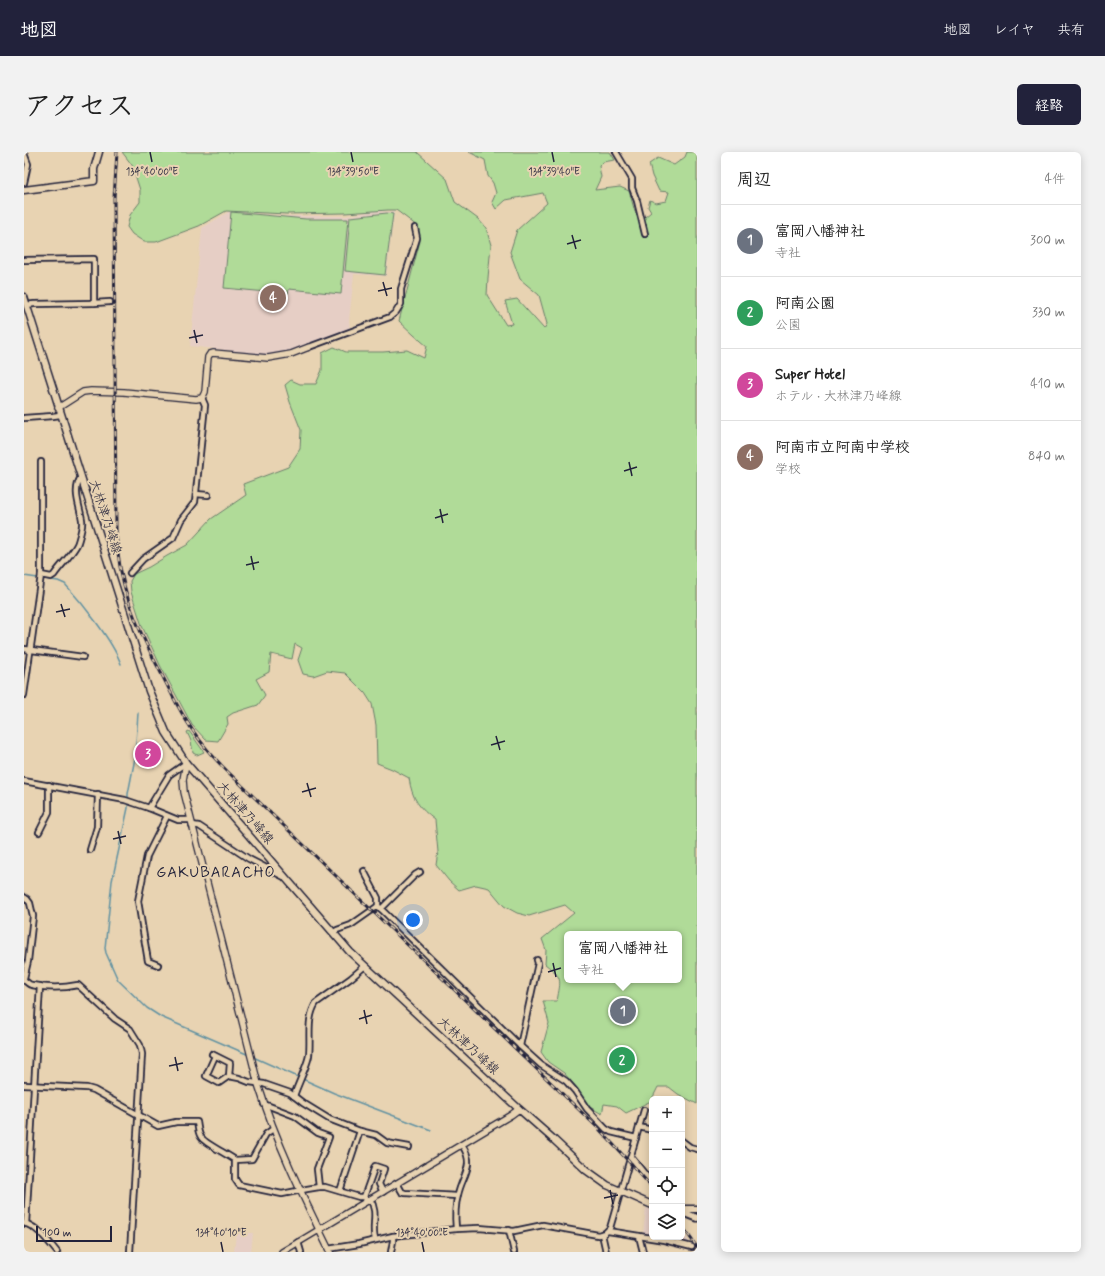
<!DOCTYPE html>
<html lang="ja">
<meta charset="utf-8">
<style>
body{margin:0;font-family:Mynerve,"Klee One",sans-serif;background:#f2f2f2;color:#222}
.controls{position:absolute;right:12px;bottom:12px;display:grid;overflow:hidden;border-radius:6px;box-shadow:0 2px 10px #0003}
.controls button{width:36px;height:36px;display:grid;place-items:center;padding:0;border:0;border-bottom:1px solid #e0e0e0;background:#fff;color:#222;font:20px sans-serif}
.scale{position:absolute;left:12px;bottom:10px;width:76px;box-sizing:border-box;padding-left:4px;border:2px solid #22223b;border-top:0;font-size:11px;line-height:14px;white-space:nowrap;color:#22223b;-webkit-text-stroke:3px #e8d3b2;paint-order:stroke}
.you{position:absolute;left:389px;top:768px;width:14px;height:14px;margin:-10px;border:3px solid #fff;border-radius:50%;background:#1a73e8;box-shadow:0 0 0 6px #1a73e833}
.badge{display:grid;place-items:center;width:26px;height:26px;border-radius:50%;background:#22223b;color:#fff;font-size:13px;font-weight:700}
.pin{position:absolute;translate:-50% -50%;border:2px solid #fff;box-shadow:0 1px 4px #0006}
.popup{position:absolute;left:540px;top:779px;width:118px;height:52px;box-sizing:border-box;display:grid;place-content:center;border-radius:6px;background:#fff;filter:drop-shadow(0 1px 3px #0005);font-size:13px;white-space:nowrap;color:#767676}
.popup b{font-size:15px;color:#222}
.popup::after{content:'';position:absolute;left:50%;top:100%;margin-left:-8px;border:8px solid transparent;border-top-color:#fff}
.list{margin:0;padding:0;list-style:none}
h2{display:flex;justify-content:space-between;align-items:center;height:52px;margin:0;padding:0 16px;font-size:17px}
h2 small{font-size:13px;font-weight:400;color:#767676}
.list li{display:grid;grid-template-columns:26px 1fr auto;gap:12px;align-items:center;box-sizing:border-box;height:72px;padding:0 16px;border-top:1px solid #e0e0e0}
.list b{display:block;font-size:15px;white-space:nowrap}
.list p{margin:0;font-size:13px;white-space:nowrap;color:#767676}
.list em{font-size:13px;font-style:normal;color:#767676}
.icon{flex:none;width:22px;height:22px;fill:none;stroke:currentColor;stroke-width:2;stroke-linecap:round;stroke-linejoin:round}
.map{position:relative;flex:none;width:673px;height:1100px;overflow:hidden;border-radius:6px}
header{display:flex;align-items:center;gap:24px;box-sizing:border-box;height:56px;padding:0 20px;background:#22223b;color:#fff}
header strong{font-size:19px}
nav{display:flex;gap:22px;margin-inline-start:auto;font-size:14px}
.intro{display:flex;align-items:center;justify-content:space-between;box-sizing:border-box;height:96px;padding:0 24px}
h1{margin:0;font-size:28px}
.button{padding:10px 18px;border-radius:6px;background:#22223b;color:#fff;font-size:14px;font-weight:700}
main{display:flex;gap:24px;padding:0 24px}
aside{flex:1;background:#fff;border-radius:6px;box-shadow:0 2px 10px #0003}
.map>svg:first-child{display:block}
.built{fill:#e6cec5}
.green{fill:#b0db98;stroke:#697e6a;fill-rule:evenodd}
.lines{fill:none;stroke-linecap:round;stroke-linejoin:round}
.stream{stroke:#6292a2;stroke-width:1.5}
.minor-casing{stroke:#22223b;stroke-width:8}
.tertiary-casing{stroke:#22223b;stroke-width:8}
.secondary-casing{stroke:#22223b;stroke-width:9}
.minor{stroke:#e8d3b2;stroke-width:4.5}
.tertiary{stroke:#e8d3b2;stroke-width:5.5}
.secondary{stroke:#e8d3b2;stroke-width:6}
.rail-casing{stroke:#22223b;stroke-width:3}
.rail{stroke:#e8d3b2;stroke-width:1.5;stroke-dasharray:4.5;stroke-linecap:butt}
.ticks{fill:none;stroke:#22223b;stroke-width:1.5}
.labels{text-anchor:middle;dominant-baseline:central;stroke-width:4;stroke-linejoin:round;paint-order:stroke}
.street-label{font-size:13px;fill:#22223b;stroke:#e8d3b2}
.quarter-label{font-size:15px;letter-spacing:1px;fill:#22223b;stroke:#e8d3b2}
.ticks-label{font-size:10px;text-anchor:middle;fill:#22223b;stroke:#e8d3b2;stroke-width:4;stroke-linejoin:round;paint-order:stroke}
</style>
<header>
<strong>地図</strong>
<nav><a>地図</a><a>レイヤ</a><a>共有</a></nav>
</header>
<div class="intro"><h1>アクセス</h1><a class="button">経路</a></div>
<main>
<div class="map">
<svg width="673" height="1100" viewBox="0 0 673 1100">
<rect width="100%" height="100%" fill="#e8d3b2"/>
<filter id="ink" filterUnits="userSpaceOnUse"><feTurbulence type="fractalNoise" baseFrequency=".025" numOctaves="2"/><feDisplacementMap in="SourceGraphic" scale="8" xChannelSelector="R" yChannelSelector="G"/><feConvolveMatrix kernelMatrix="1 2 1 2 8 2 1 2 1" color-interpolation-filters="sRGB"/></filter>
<g filter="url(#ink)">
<g class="built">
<polygon points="206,59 261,64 322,64 350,59 370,60 362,124 330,122 325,169 326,177 288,191 262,200 250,202 235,202 166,194 178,76"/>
<polygon points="622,1056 628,1058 628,1084 619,1082"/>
<polygon points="658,1080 667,1092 637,1085 658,1085"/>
<polygon points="212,1081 229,1081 227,1100 210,1100"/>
</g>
<g class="green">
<path d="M98 0H393L423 27 431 50 454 67 462 76 467 93 464 126 463 143 482 173 488 172 481 149 493 147 520 177 523 172 515 143 496 127 486 100 493 78 523 51 519 41 482 48 472 57 468 50 472 41 469 31 464 24 461 8 445 0H586L591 8 579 10 575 14 577 25 571 38 596 35 605 39 611 60 621 65 627 60 624 55 626 48 632 51 642 49 645 40 635 39 628 24 625 12 634 6 650 13 661 5 663 0H673V952L654 942 645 935H634L627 949 602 961 593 954 580 952 578 962 564 954 552 935 540 921 524 910 517 900 525 871 519 849H533C537 827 539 826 521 812L522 798 518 787 550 761 541 753 505 764 493 761 480 754 465 736 452 733 435 738 425 729 412 713 414 700 411 668C395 656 388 647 385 626L368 617 353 611 352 573 348 552 341 541 321 521 303 519 289 524 279 522 274 508 278 496 271 492 268 507 247 502 245 520 232 527 241 543 234 553 209 561 203 565 204 572 194 589 182 588 168 573 136 513 118 474 107 440 106 429 110 422 125 415 143 404 163 393 187 367 222 343 219 332 264 315 276 297 277 278 266 250 261 233 267 228 276 232H292L298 218V201L310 195 322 200H359L383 198 400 206 403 194 390 183 375 169 396 89 393 74 372 58H364L321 61 262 62 202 59 175 74 132 90H120L108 82 103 75 106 63 116 50V38L108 13ZM543 782H655V828H543Z"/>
<polygon points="207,60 282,67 324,67 317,142 265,137 264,142 200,136"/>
<polygon points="363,61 369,62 361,123 321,119 326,65"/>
<polygon points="165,579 180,600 173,603 169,601 167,589 163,580"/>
</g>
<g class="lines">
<g class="stream">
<path d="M0 424 34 429 41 432C59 452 88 488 97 512"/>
<polyline points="114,561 111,606 104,642 104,656 88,729 81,796 82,801 94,828 123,856 137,865 225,903"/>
<polyline points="229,905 310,941 407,978"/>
</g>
<g class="minor-casing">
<g id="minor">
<polyline points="592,0 608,27 608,36 613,49 621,82"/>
<polyline points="0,1 4,12 0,31"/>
<polyline points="0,108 70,107 70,151 86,150"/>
<polyline points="2,153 10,152 70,151"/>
<polyline points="285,195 366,165 372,160 377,152 377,137 393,86 391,76"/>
<polyline points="0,266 29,264 36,263"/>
<polyline points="172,342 184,343"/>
<polyline points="106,421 119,407 149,386 157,368 171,350 181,253 178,246"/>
<path d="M17 423 27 425 30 423C36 414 52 398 54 390 56 383 59 375 58 368 56 354 48 339 57 325"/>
<polyline points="0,497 59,505"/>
<polyline points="0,543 17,423 17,310"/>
<polyline points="0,629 101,648 125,656 154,668 166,668"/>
<polyline points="125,656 145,623 162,611"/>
<polyline points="168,673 175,674 225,707 258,724"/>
<polyline points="15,680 25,660 25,633"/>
<polyline points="66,698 73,675 74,642"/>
<polyline points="340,719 354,746 354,754"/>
<polyline points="0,745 3,747 6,751 9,764 4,809 0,826"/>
<polyline points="357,757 391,723 396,720"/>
<polyline points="310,780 313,778 327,773 354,754 496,894 517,913 542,929 551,939 563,957 582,977 587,980 612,986"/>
<polyline points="134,813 124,809 114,749 123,704 143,664"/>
<path d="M0 828C3 830 5 833 8 833 22 836 40 836 54 833L91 867 106 877 116 893 118 902 106 1100"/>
<polyline points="496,894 514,811 513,808"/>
<polyline points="188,902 206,911 205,924"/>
<polyline points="191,904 182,924 195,931 205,924 215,926 225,930 240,932 266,941 279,951 305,967 336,979 352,983 363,991 385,995"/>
<path d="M0 933 63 936 70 938 134 974 152 970H173C174 975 174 981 177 985 180 991 203 1002 211 1008V1027L215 1033 258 1042 283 1037 295 1035H301L335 1045H340"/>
<path d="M270 944C273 934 284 912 285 903 287 885 282 867 292 851L327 826 341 814"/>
<polyline points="240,952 271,964 294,981 305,985 293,1017 295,1035"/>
<polyline points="615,975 628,978"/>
<polyline points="658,989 666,995 673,997"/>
<polyline points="607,1005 628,1031"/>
<polyline points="211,1008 228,1007 242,982 249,977"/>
<polyline points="373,1031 378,1040 381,1041 433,1044"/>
<polyline points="316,1039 336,979"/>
<polyline points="341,1046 340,1045 351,1014 360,1017 355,1032 359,1040"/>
<path d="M346 1047C355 1061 347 1073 351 1087"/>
<path d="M1 1071C16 1077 23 1088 33 1100"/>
<polyline points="2,1072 16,834"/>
<path d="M432 1077C431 1066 431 1053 434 1043 438 1023 452 1014 438 993"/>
<polyline points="485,1078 490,1100"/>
<polyline points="584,1079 640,1088 668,1095"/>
<polyline points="578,1082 582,1100"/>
<polyline points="615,1084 619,1100"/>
<polyline points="274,1090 277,1100"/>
<polyline points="304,1097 335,1092 369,1084 432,1077 455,1076 490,1079 519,1073 574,1083 581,1081 586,1076 620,958"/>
<polyline points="367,1100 369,1089 369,1084"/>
</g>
</g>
<g class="tertiary-casing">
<g id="tertiary">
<polyline points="34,256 59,240 67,239 100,240 172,247 178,246 181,240 184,205 186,202 189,201 244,206 267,202 285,195"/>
<path d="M162 611 159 628 160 640 234 932C252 990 279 1045 306 1100"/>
<polyline points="258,1100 487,963 495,957"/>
</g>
</g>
<g class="secondary-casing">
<g id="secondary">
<polyline points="0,38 70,29 70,17 75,0"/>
<polyline points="0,145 125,539 142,580 162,611 326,800 495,957 528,986 562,1018 583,1033 628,1053"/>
<polyline points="658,1057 673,1057"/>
<polyline points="658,1060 673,1066"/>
</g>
</g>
<use href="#minor" class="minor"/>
<use href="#tertiary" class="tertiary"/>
<use href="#secondary" class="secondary"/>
<g class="rail-casing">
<g id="rail">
<path d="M93 0 90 46 92 377C94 433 111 472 137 521 149 545 161 570 178 591 186 602 195 611 204 620L576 978 628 1035"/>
<polyline points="658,1074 673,1095"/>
</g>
</g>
<use href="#rail" class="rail"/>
</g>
</g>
<path class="ticks" d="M126 0 128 10M327 0 329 10M528 0 530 10M548 83 552 97M543 92 557 88M359 130 363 144M354 139 368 136M170 178 173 191M165 186 179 183M605 310 608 324M600 319 613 315M416 357 419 371M411 366 424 362M227 404 230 418M222 413 235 410M37 452 41 465M32 460 46 457M472 584 476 598M467 593 481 589M283 631 287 645M278 640 292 636M94 679 97 692M89 687 102 684M529 811 532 825M524 820 537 816M340 858 343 872M335 867 348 863M151 905 154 919M145 914 159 911M586 1038 589 1052M580 1046 594 1043M197 1090 199 1100M398 1090 400 1100"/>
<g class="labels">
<g class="street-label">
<text transform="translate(81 365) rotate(72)">大林津乃峰線</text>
<text transform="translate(221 661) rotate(49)">大林津乃峰線</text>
<text transform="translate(444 894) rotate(43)">大林津乃峰線</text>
</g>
<g class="quarter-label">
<text x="192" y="721">GAKUBARACHO</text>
</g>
</g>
<g class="ticks-label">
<text x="128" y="23">134°40'00"E</text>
<text x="329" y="23">134°39'50"E</text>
<text x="530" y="23">134°39'40"E</text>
<text x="197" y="1084">134°40'10"E</text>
<text x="398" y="1084">134°40'00"E</text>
</g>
</svg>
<div class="controls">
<button>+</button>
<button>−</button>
<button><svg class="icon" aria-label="locate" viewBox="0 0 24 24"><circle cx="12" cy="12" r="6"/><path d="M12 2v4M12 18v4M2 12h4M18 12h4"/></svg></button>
<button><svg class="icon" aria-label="layers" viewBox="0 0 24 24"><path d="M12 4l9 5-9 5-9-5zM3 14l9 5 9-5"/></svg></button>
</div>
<div class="scale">100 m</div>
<div class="you"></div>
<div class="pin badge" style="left:599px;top:859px;background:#6b7280">1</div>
<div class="popup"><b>富岡八幡神社</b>寺社</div>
<div class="pin badge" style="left:598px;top:908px;background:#2e9e5b">2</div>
<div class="pin badge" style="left:124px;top:602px;background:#d1479c">3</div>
<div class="pin badge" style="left:249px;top:146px;background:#8d6e63">4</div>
</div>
<aside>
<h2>周辺<small>4件</small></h2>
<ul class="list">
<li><span class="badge" style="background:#6b7280">1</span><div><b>富岡八幡神社</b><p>寺社</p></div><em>300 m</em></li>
<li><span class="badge" style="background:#2e9e5b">2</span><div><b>阿南公園</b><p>公園</p></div><em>330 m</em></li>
<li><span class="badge" style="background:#d1479c">3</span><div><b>Super Hotel</b><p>ホテル · 大林津乃峰線</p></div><em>410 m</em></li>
<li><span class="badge" style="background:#8d6e63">4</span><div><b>阿南市立阿南中学校</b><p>学校</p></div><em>840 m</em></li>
</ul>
</aside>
</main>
